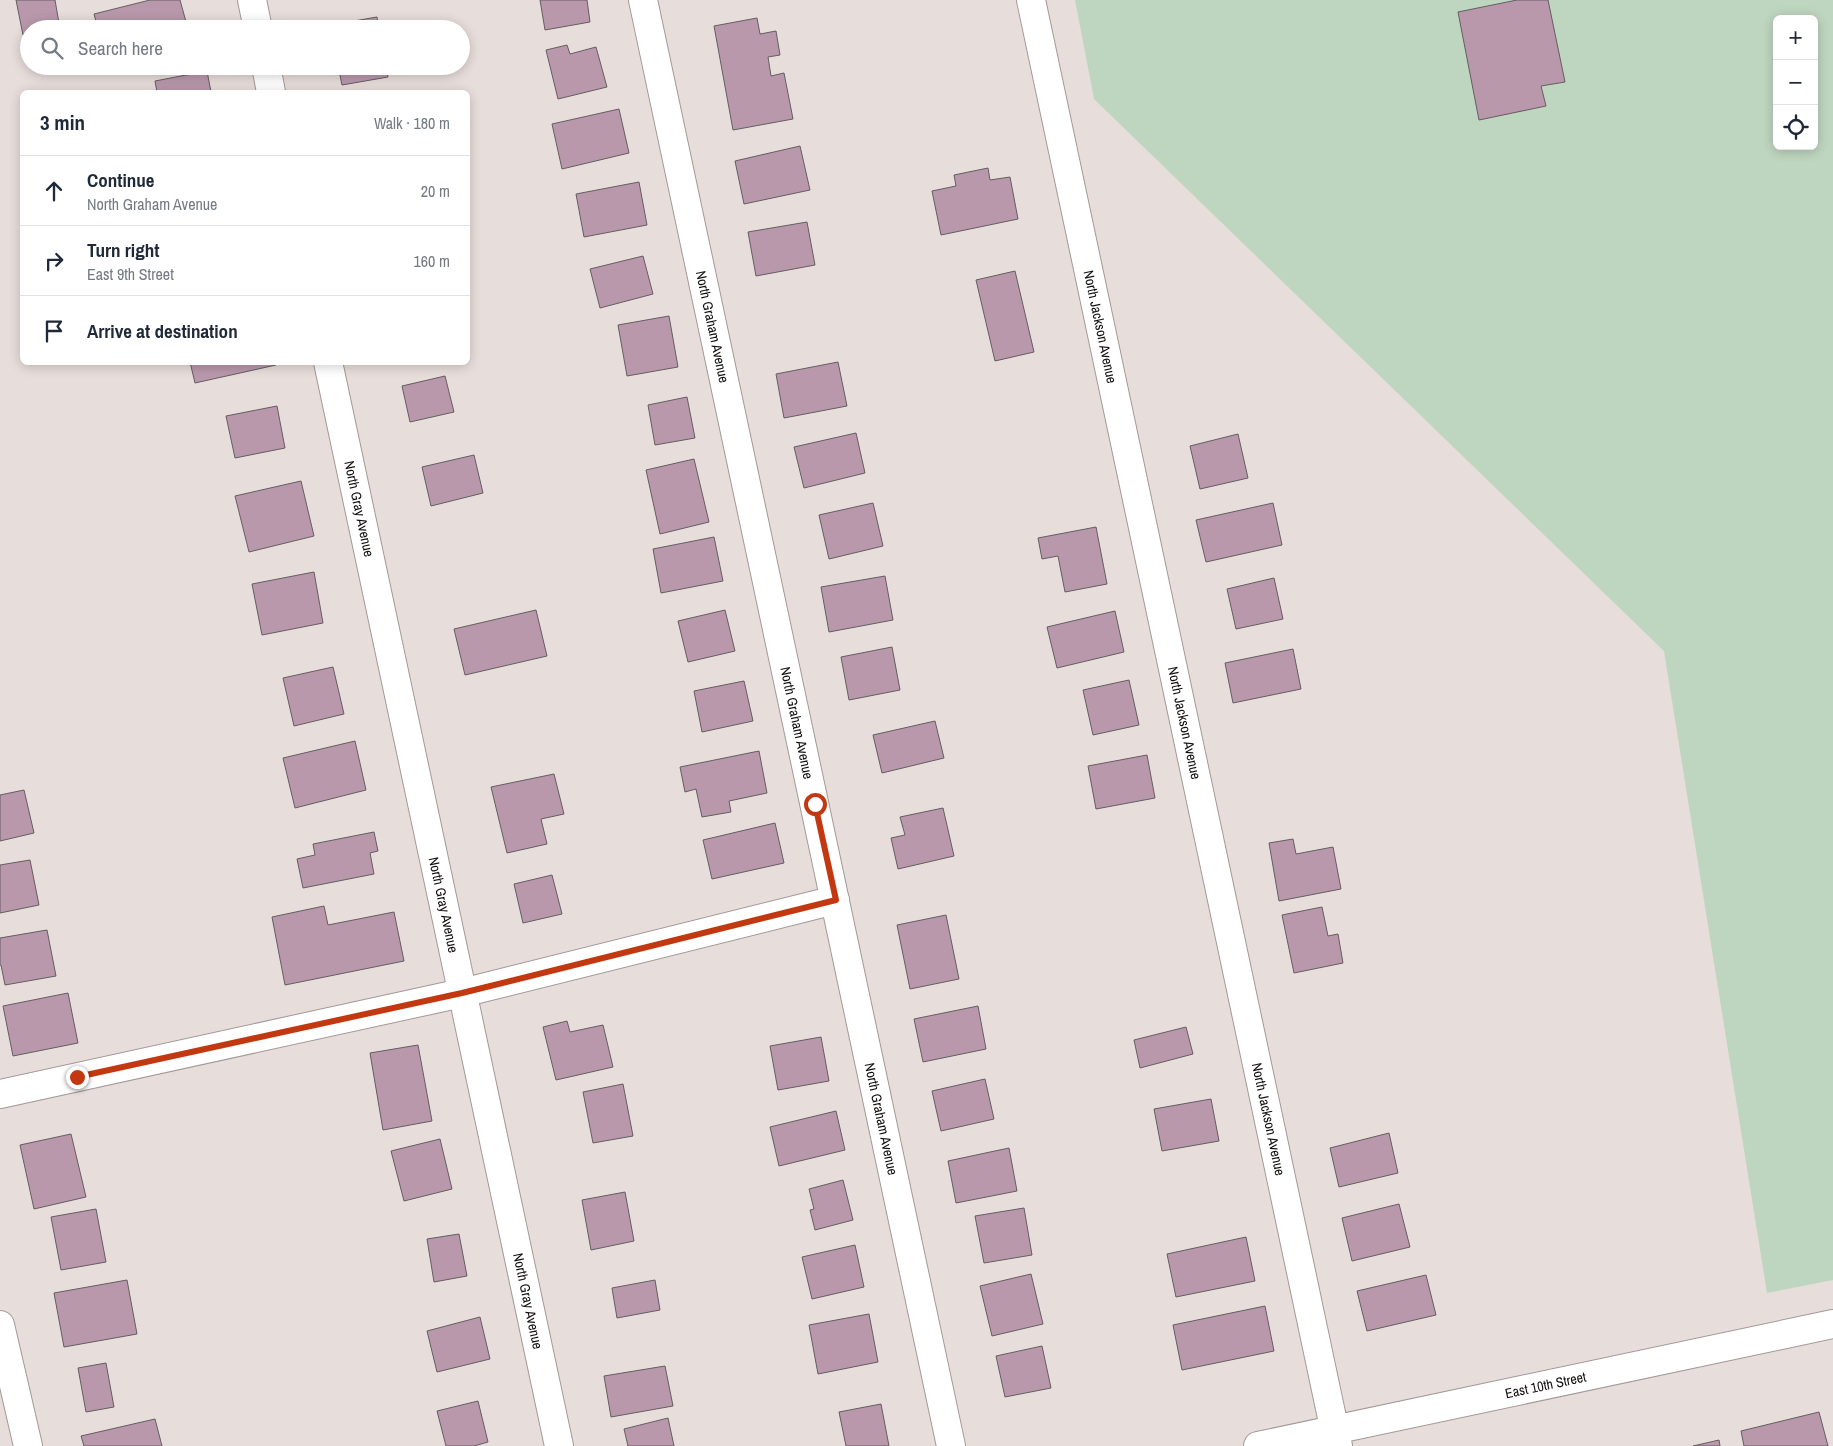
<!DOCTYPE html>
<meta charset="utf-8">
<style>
body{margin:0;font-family:"Archivo Narrow",sans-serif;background:#f2f2f3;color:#1f2937}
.controls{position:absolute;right:15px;top:15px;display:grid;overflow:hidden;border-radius:8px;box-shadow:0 2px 12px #0003}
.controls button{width:45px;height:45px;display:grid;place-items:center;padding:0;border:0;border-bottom:1px solid #e0e1e3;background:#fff;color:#1f2937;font:25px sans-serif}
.stop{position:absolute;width:15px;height:15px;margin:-11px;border:4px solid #c23911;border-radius:50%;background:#fff}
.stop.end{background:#c23911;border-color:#fff;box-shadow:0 1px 5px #0008}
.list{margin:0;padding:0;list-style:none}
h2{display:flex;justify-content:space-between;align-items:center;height:65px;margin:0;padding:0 20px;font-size:21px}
h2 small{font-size:16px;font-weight:400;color:#747a83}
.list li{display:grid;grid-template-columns:32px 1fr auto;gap:15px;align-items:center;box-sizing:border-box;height:70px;padding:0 20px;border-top:1px solid #e0e1e3}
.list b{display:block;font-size:19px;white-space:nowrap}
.list p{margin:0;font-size:16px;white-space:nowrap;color:#747a83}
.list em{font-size:16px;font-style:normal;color:#747a83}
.icon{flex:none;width:28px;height:28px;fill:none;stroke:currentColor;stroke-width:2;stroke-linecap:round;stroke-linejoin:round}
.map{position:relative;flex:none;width:1833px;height:1446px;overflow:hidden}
.search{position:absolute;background:#fff;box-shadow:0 2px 12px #0003;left:20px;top:20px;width:450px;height:55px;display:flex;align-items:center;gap:12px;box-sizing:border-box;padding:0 18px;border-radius:28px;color:#747a83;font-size:19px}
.panel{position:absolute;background:#fff;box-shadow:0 2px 12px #0003;left:20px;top:90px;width:450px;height:275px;border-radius:8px}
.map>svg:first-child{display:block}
.green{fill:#bed5bf;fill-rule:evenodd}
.building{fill:#b998ac;stroke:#645d61}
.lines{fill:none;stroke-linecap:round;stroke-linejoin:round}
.street-casing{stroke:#a39996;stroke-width:30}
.street{stroke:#fff;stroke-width:28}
.route{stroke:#c23911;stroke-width:6}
.labels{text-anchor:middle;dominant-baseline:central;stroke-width:4;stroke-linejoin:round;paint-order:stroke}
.street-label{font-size:14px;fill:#120f0e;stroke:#e7ddda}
</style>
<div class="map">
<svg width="1833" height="1446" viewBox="0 0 1833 1446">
<rect width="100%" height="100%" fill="#e7ddda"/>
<path class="green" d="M1075 0H1833V1280L1767 1293 1664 651 1094 99ZM1777 19H1814V146H1777Z"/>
<g class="building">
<polygon points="16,0 55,0 60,29 29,29 29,34 23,35"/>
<polygon points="150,0 180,0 188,29 98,29 94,14"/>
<polygon points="540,0 587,0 590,22 545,30"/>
<polygon points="1517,0 1548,0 1565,82 1541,86 1546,106 1479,120 1458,12"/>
<polygon points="377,17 379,29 331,29 331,25"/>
<polygon points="757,18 760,34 776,31 780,55 768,57 771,76 784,73 793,119 733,130 714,26"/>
<polygon points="567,45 570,54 596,47 607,87 558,99 546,50"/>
<polygon points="338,66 386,66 388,77 342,85"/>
<polygon points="207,71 211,92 157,92 155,81"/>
<polygon points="619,109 629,153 562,169 552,124"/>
<polygon points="800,146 810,190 744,204 735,161"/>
<polygon points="988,168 990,180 1010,177 1018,219 941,235 932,191 956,186 954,175"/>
<polygon points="639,182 647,225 584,237 576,194"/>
<polygon points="807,222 815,265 756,276 748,232"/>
<polygon points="643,256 653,294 600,308 590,269"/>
<polygon points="1015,271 1034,352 995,361 976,280"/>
<polygon points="669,316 678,367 627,376 618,325"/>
<polygon points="190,362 275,362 276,365 195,383"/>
<polygon points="838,362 847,406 784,418 776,374"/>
<polygon points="445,376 454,412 410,422 402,386"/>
<polygon points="687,397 695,438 655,445 648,405"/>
<polygon points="277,406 285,448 235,458 226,416"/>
<polygon points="856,433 865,473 804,488 794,447"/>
<polygon points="1238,434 1248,478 1200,489 1190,446"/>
<polygon points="474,455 483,493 431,506 422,467"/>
<polygon points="694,459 709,522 660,534 646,470"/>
<polygon points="301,481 314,536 249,552 235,496"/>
<polygon points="873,503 883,546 829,559 819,515"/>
<polygon points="1273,503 1282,545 1206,562 1196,520"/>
<polygon points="1096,527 1107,584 1065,592 1058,556 1042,559 1038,538"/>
<polygon points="714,537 723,581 661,593 653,549"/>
<polygon points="314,572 323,623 262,635 252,584"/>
<polygon points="885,576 893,620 829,632 821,587"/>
<polygon points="1274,578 1283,619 1236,629 1227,589"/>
<polygon points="536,610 547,656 465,675 454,629"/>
<polygon points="725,610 735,651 688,662 678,621"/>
<polygon points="1115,611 1124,652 1057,668 1047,627"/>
<polygon points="892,647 900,690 849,700 841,657"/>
<polygon points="1293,649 1301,689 1233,703 1225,663"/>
<polygon points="333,667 344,714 294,726 283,678"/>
<polygon points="1129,680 1139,725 1093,735 1083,690"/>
<polygon points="744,681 753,721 702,732 694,691"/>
<polygon points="935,721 944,758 882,773 873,735"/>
<polygon points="355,741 366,790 295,808 283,758"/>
<polygon points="759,751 767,793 729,801 731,812 702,817 696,789 685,792 680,767"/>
<polygon points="1147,755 1155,798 1096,809 1088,766"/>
<polygon points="554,774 564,814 541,819 547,844 507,853 491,787"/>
<polygon points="24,790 34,833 0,841 0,795"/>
<polygon points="943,808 954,856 898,869 891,838 905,835 900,817"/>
<polygon points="775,823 784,863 712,879 703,840"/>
<polygon points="374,832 378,851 370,853 374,874 303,888 297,859 315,855 313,844"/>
<polygon points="1293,839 1296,854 1333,847 1341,889 1279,901 1269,843"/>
<polygon points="30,860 39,905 0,913 0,865"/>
<polygon points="552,875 562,914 523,923 514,884"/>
<polygon points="324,906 328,925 394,912 404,961 285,985 272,917"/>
<polygon points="1322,907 1328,936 1338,934 1343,963 1294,973 1282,915"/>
<polygon points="946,915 959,979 910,989 897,925"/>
<polygon points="47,930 56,976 5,985 1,965 0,965 0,938"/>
<polygon points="68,993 78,1043 13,1056 3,1006"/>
<polygon points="978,1006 986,1049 923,1062 914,1019"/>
<polygon points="567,1021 570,1032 603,1025 613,1067 556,1080 543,1027"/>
<polygon points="1186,1027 1193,1054 1140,1068 1134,1040"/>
<polygon points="821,1037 829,1081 778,1090 770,1046"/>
<polygon points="418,1045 432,1121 383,1130 370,1053"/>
<polygon points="985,1079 994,1119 941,1131 932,1091"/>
<polygon points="623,1084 633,1136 593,1143 583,1092"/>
<polygon points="1211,1099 1219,1141 1162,1151 1154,1109"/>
<polygon points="836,1111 845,1150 779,1166 770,1127"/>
<polygon points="1389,1133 1398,1173 1339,1187 1330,1148"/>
<polygon points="71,1134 86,1197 34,1209 20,1145"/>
<polygon points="440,1139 452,1189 404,1201 391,1151"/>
<polygon points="1009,1148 1017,1191 956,1203 948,1161"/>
<polygon points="843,1180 853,1220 815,1230 810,1210 814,1209 809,1189"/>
<polygon points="625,1192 634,1241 591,1250 582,1200"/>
<polygon points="1399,1204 1410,1247 1352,1261 1342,1218"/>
<polygon points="1024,1208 1032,1255 984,1263 975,1216"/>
<polygon points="96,1209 106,1262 61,1270 51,1217"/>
<polygon points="459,1234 467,1276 434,1282 427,1239"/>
<polygon points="1246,1237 1255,1281 1176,1297 1167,1254"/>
<polygon points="855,1245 864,1287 812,1299 802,1257"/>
<polygon points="1031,1274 1043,1324 992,1336 980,1286"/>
<polygon points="1426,1275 1436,1315 1367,1331 1357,1291"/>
<polygon points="127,1280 137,1334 64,1347 54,1293"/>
<polygon points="655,1280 660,1310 617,1318 612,1288"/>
<polygon points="1265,1306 1274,1351 1182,1370 1173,1325"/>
<polygon points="869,1314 878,1362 818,1374 809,1325"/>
<polygon points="480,1317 490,1359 437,1372 427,1331"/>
<polygon points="1042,1346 1051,1388 1005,1397 996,1356"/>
<polygon points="106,1363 114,1407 86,1412 78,1368"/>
<polygon points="665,1366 673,1406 611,1417 604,1376"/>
<polygon points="478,1401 488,1442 474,1446 446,1446 437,1411"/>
<polygon points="881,1404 889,1446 846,1446 839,1412"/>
<polygon points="1819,1412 1828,1446 1744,1446 1741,1431"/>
<polygon points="668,1418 674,1446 628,1446 624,1429"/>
<polygon points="155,1419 162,1446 84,1446 81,1436"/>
<polygon points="1719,1440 1720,1446 1693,1446"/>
</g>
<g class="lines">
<g class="street-casing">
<g id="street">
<polyline points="252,0 258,29"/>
<path id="s1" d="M643 0 951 1446"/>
<path id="s2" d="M1031 0 1338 1446"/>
<polyline points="266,66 271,92"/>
<path id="s3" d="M328 362 559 1446"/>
<polyline points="0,1094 462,993 835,900"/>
<polyline points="0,1325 28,1446"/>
<path id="s4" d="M1258 1446 1833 1324"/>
</g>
</g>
<use href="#street" class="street"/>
</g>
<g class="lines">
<polyline class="route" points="77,1077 462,993 836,900 815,804"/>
</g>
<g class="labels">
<g class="street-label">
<text stroke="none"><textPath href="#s1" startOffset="334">North Graham Avenue</textPath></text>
<text stroke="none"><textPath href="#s2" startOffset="334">North Jackson Avenue</textPath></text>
<text stroke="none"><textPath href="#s3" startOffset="150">North Gray Avenue</textPath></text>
<text stroke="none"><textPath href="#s1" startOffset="739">North Graham Avenue</textPath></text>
<text stroke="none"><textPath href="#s2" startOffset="739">North Jackson Avenue</textPath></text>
<text stroke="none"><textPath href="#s3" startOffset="555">North Gray Avenue</textPath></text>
<text stroke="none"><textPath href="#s1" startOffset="1144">North Graham Avenue</textPath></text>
<text stroke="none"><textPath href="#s2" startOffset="1144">North Jackson Avenue</textPath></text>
<text stroke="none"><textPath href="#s3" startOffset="960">North Gray Avenue</textPath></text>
<text stroke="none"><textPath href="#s4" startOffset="294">East 10th Street</textPath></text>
</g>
</g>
</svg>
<div class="controls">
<button>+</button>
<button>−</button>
<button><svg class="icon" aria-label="locate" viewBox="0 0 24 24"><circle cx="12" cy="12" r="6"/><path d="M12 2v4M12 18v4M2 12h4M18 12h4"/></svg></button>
</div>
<div class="stop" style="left:815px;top:804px"></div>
<div class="stop end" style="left:77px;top:1077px"></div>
<div class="search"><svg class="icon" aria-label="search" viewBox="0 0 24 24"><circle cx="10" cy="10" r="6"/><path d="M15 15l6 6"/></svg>Search here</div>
<section class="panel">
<h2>3 min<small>Walk · 180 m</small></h2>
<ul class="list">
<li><svg class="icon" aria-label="ahead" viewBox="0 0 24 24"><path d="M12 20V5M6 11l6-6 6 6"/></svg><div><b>Continue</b><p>North Graham Avenue</p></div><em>20 m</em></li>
<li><svg class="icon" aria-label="right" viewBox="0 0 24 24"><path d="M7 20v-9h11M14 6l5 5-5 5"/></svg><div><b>Turn right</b><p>East 9th Street</p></div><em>160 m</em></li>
<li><svg class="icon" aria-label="arrive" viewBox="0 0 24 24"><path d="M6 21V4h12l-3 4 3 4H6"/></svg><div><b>Arrive at destination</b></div></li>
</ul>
</section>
</div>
